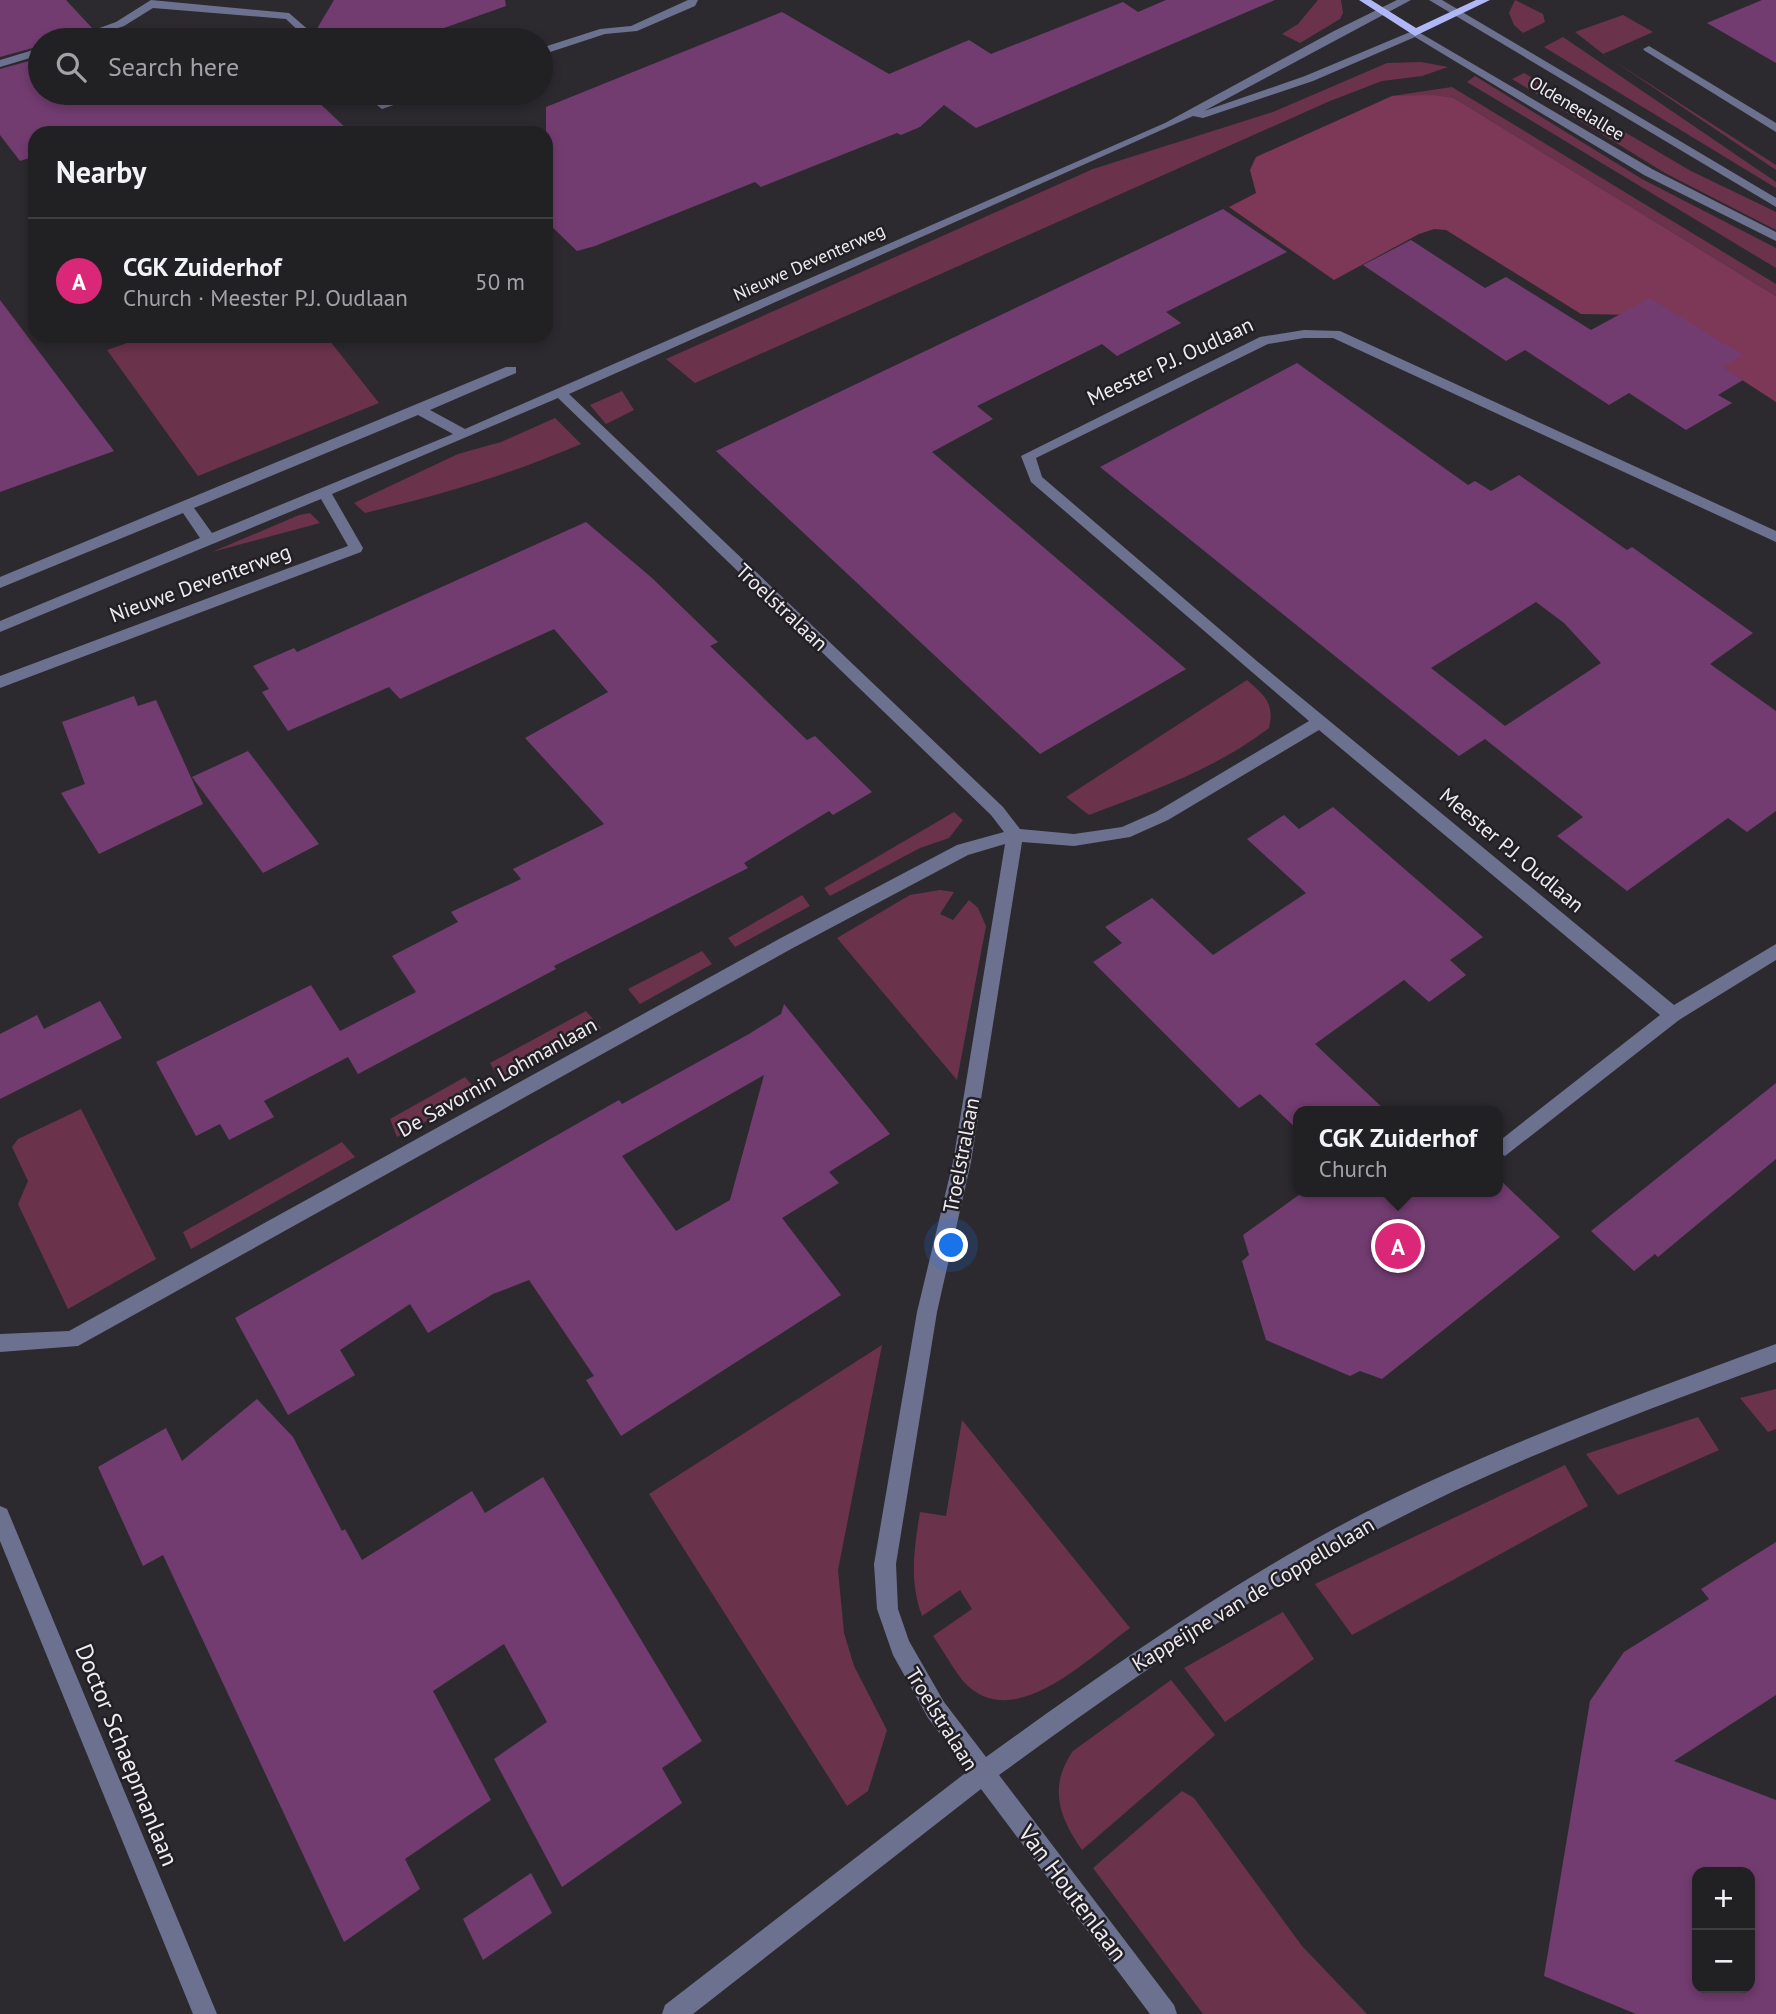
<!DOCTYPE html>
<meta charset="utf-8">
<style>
body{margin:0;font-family:"PT Sans",sans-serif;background:#2d2d30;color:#f1f3f6}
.controls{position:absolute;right:21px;bottom:21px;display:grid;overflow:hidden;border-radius:14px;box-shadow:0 4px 10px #0003}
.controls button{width:63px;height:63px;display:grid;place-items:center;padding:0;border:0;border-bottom:2px solid #3e3e41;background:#212023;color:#f1f3f6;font:35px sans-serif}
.you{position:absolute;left:952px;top:1246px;width:24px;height:24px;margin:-18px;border:5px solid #fff;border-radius:50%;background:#1a73e8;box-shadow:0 0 0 10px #1a73e833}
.badge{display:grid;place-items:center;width:46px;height:46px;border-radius:50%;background:#db2777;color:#fff;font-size:23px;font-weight:700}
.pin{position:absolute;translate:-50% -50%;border:4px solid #fff;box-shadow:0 2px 7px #0006}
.popup{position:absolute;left:1293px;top:1106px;width:210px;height:91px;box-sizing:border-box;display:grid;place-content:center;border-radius:14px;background:#212023;filter:drop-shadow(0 2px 5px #0005);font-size:23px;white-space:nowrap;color:#a2a3a6}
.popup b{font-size:26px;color:#f1f3f6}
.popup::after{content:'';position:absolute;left:50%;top:100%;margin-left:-14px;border:14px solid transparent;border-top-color:#212023}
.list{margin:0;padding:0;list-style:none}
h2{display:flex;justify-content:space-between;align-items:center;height:91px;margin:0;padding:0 28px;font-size:30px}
h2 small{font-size:23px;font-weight:400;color:#a2a3a6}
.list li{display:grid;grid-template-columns:46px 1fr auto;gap:21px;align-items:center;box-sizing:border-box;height:126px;padding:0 28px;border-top:2px solid #3e3e41}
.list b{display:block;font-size:26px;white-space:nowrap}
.list p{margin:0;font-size:23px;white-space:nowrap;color:#a2a3a6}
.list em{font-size:23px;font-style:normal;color:#a2a3a6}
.icon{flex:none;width:38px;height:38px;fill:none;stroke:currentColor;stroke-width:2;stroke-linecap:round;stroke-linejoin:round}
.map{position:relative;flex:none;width:1776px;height:2014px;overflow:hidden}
.search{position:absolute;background:#212023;box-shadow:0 4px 10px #0003;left:28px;top:28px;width:525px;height:77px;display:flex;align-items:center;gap:18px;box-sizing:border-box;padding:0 24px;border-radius:38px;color:#a2a3a6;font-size:26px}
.panel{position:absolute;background:#212023;box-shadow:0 4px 10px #0003;left:28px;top:126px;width:525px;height:217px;border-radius:21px}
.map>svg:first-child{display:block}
.green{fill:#6b324c}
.forest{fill:#7d3757}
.building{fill:#723c70;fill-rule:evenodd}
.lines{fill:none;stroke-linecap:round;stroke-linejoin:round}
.minor{fill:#6d7190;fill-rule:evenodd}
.major{fill:#afb7f6;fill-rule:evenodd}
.labels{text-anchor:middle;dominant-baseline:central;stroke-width:5;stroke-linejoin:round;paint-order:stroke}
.far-street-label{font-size:18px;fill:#eeecf0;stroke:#222025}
.street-label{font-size:21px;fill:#eeecf0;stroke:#222025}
.near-street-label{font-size:24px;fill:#eeecf0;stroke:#222025}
</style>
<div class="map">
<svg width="1776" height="2014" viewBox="0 0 1776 2014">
<rect width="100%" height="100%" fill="#2c2a2f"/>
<g class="green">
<polygon points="1318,0 1341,0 1343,13 1340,19 1300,43 1282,34 1298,24"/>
<polygon points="1515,0 1543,14 1545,22 1523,33 1514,25 1509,13"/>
<polygon points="1623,15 1653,32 1603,54 1776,165 1776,170 1602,53 1575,32"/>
<polygon points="1563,37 1776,182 1776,188 1544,47"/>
<polygon points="1421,62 1448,67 1422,76 1382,81 1330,101 695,383 666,359 1093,169 1273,112 1387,63"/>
<polygon points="1524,73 1691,171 1776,212 1776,230 1665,173 1512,79"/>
<polygon points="1475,76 1642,179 1776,248 1776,268 1467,82"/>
<polygon points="1452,87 1776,284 1776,296 1454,98 1392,96"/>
<polygon points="147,336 326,336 379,403 198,476 107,350"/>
<polygon points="622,391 634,410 606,424 590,405"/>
<path d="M555 418 581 444C506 476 443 494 365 513L354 503 458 454 501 442Z"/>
<polygon points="310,513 320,523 212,552 299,515"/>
<path d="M1247 680C1264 695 1275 703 1269 728 1214 770 1152 791 1089 815L1066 797Z"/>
<polygon points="954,812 963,820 949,838 920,848 830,896 824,888"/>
<polygon points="940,890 954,892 940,914 953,920 969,900 978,908 986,926 957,1080 837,938 910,895"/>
<polygon points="802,895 810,906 735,947 728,938"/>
<polygon points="702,951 712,964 640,1004 628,989"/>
<polygon points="586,1011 601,1028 499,1078 490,1063"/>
<polygon points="465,1077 479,1093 397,1137 390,1119"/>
<polygon points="81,1109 156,1259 68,1309 18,1204 28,1181 12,1147 18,1139"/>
<polygon points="342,1142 355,1157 191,1249 183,1232"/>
<polygon points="882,1345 838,1570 844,1633 854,1666 887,1730 868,1791 847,1806 649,1494"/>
<polygon points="1776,1389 1776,1429 1768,1432 1740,1398"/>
<polygon points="1698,1417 1719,1450 1618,1495 1586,1454"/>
<path d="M962 1420 1130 1628C1088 1658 1012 1736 963 1681 952 1667 943 1650 933 1636L972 1609 960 1590 922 1616C909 1580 914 1550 920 1512L946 1516Z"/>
<polygon points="1565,1465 1588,1506 1352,1635 1315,1584"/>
<polygon points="1283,1612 1314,1659 1225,1722 1184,1668"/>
<path d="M1171 1680 1215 1735 1082 1850C1059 1817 1048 1787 1073 1751Z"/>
<polygon points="1182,1791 1194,1798 1302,1946 1367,2014 1203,2014 1093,1868"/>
</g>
<polygon class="forest" points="1433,95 1454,98 1776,296 1776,402 1642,315 1581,314 1446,230 1434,229 1419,234 1334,280 1229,207 1256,193 1250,170 1256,157 1392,96"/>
<g class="building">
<polygon points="0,0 66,0 92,28 63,40 40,40 40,46 0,57"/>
<polygon points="334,0 505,0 506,6 410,40 322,40 315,32"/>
<polygon points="1166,0 1275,0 976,128 944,105 920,127 901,135 897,133 761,187 755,182 595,246 577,251 546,221 546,107 782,12 889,74 969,40 991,54 1123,2 1138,12"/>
<polygon points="1762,0 1776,0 1776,63 1707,23"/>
<polygon points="242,28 255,40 206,40"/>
<polygon points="40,58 40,93 309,93 351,133 35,133 35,156 20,161 0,135 0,69"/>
<polygon points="1223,209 1287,252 1166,312 1181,323 1117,356 1102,344 977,406 993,419 932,452 1186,669 1040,754 716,451"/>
<polygon points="1411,240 1485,288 1506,277 1591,330 1650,298 1743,355 1723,367 1743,380 1718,395 1732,403 1686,430 1629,393 1609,405 1525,350 1506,361 1363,265"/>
<polygon points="0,300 114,451 0,492"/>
<path d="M1297 363 1468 485 1475 481 1491 491 1519 475 1627 550 1632 547 1753 633 1710 664 1776 711V811L1747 832 1728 818 1627 891 1557 836 1583 817 1485 739 1459 756 1100 467ZM1536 602 1564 623 1601 663 1505 726 1431 668Z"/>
<polygon points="586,522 652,578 718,642 710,646 807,740 815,736 872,792 833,815 829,811 744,863 748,868 554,966 556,969 358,1074 348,1057 264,1101 274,1117 229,1140 220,1124 196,1136 156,1062 311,985 340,1031 416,992 392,956 458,922 451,912 521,879 513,869 604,824 525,738 608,692 554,629 400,699 389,687 288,731 262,692 269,689 253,666 294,648 297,652"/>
<polygon points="134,696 138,706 156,700 203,804 99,854 61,793 85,784 62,722"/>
<polygon points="248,751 319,844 263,873 192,777"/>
<polygon points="1333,807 1483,937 1450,960 1466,975 1429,1002 1404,980 1315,1044 1386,1111 1298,1111 1298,1130 1260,1094 1239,1108 1093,962 1122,943 1105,927 1152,898 1213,955 1306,893 1247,839 1284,815 1299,829"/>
<polygon points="100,1001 122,1038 0,1099 0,1034 37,1015 44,1029"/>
<path d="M784 1004 890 1134 829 1172 839 1183 782 1218 841 1295 621 1436 586 1380 594 1376 529 1280 493 1294 428 1333 410 1304 340 1350 355 1375 288 1415 235 1318 619 1100 622 1104 749 1034 781 1014ZM764 1075 730 1200 676 1231 622 1156Z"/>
<polygon points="1776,1083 1776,1159 1658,1257 1655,1254 1634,1271 1591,1231"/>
<polygon points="1498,1178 1560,1237 1382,1379 1360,1371 1350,1376 1266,1340 1242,1261 1249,1255 1243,1235 1303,1192 1498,1192"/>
<polygon points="257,1399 293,1437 342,1531 345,1529 362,1560 472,1491 485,1513 543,1477 702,1741 662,1768 682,1803 562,1887 494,1759 547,1722 504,1644 433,1691 491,1800 405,1859 420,1889 344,1942 163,1555 143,1566 98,1467 166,1428 182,1461"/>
<path d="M1776 1542V1695L1674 1761 1776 1800V2014H1636L1544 1976 1590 1701 1624 1652 1709 1599 1701 1589ZM1697 1872H1750V1988H1697Z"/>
<polygon points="531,1873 552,1913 483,1960 463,1919"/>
</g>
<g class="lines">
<g class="minor">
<polygon points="151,0 289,13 320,40 308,40 286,19 153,8 124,26 82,40 66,40 116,22"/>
<polygon points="688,0 698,0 695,6 637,31 605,34 541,55 541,48 600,29 631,26"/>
<path d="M1397 0H1411L1204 111 1305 76 1415 30 1652 169 1776 232V241L1644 175 1415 37 1313 81 1203 118 1193 116 569 394 1003 807 1020 829 1074 834 1122 827 1156 812 1309 721 1031 482 1021 456 1260 337 1304 330 1340 331 1776 531V542L1333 338H1304L1268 344 1036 458 1042 477 1258 662 1674 1005 1776 944V960L1679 1020 1505 1156 1498 1152V1142L1660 1015 1319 730 1168 820 1130 837 1074 846 1022 842 971 1162 937 1312 896 1564 898 1609 909 1641 944 1702 986 1757C1107 1670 1231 1582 1364 1513 1497 1446 1637 1395 1776 1344V1362C1641 1412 1504 1462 1376 1530 1243 1600 1120 1687 999 1775L1174 2005 1177 2014H1150L981 1789 693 2014H662L665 2005 968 1771 928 1718 893 1655 877 1609 874 1564 917 1312 953 1162 1005 844 968 855 791 949 78 1346 0 1352V1334L69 1331 779 939 957 845 1004 832 991 815 558 398 332 494 363 548 361 552 0 688V676L348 546 321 499 0 632V621L200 538 183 513 0 588V577L506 367H516V373L430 410 465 429 1165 123 1334 31ZM418 415 453 434 212 533 194 508Z"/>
<polygon points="1429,0 1442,0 1776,198 1776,207"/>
<polygon points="1649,46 1776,123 1776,132 1645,51 1643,49"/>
<polygon points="40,48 40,55 0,67 0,60"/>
<polygon points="362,93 374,93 384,102 411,93 428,93 382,109"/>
<polygon points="0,1506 7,1509 217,2014 193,2014 0,1541"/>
</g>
<polygon class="major" points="1359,0 1371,0 1416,28 1476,0 1490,0 1415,36"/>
</g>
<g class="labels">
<g class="far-street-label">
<text transform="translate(1577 108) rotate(31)">Oldeneelallee</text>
<text transform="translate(809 262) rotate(-24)">Nieuwe Deventerweg</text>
</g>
<g class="street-label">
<text transform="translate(1170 361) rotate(-25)">Meester P.J. Oudlaan</text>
<text transform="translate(200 583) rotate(-20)">Nieuwe Deventerweg</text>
<text transform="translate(782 607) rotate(43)">Troelstralaan</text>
<text transform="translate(1512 850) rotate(40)">Meester P.J. Oudlaan</text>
<text transform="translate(497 1077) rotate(-29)">De Savornin Lohmanlaan</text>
<text transform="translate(961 1155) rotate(-79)">Troelstralaan</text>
<text transform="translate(1253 1594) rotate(-31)">Kappeijne van de Coppellolaan</text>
<text transform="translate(942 1719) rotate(58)">Troelstralaan</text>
</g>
<g class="near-street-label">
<text transform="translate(127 1755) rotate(68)">Doctor Schaepmanlaan</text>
<text transform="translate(1073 1893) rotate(53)">Van Houtenlaan</text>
</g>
</g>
</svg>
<div class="controls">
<button>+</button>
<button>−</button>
</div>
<div class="you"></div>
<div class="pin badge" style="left:1398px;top:1246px">A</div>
<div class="popup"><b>CGK Zuiderhof</b>Church</div>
<div class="search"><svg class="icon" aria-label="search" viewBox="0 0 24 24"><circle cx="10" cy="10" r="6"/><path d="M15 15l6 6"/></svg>Search here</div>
<section class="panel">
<h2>Nearby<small></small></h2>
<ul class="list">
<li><span class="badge">A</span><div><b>CGK Zuiderhof</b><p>Church · Meester P.J. Oudlaan</p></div><em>50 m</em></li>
</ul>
</section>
</div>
